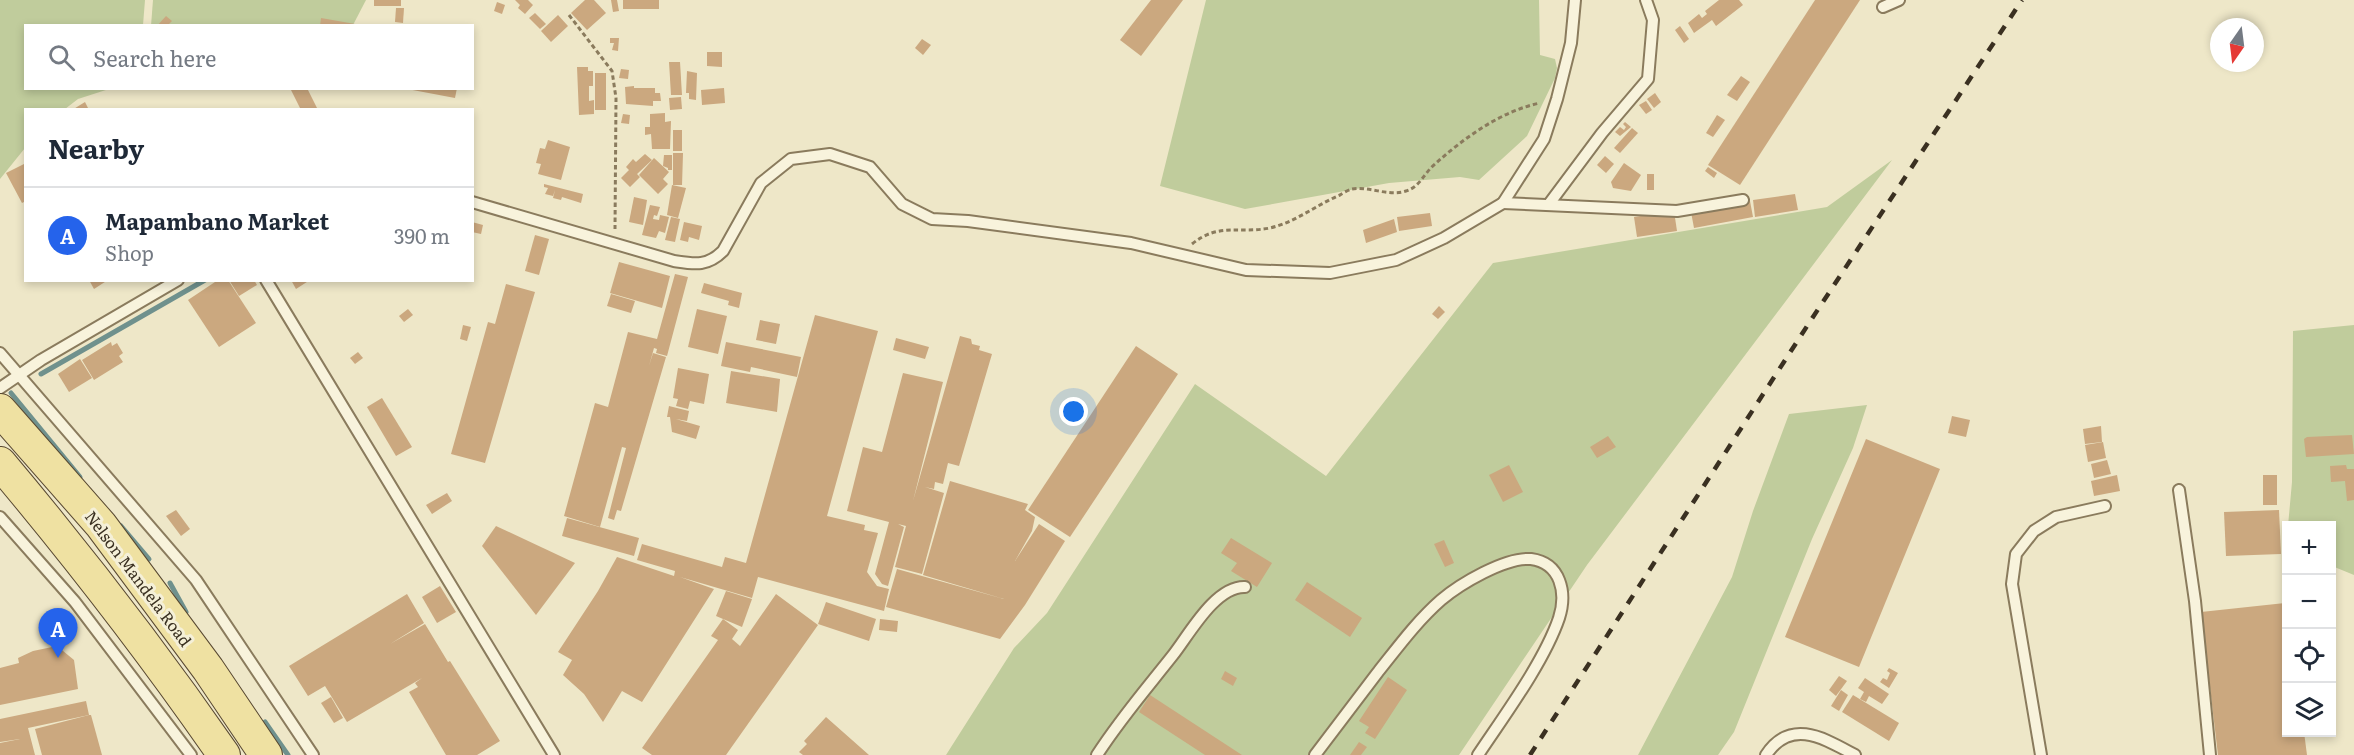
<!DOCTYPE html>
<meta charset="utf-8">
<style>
body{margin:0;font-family:Literata,serif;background:#f2f2f3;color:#1f2937}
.controls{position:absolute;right:18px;bottom:18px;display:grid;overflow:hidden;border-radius:0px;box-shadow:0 3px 9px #0003}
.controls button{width:54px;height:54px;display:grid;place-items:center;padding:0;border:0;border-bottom:2px solid #e0e1e3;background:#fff;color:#1f2937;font:30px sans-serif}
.compass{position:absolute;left:2210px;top:18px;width:54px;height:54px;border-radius:50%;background:#fff;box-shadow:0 3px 9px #0003;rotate:194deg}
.you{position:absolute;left:1074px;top:412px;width:21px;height:21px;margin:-15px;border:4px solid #fff;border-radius:50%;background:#1a73e8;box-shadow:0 0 0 9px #1a73e833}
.badge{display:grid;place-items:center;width:39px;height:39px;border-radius:50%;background:#2563eb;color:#fff;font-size:20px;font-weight:700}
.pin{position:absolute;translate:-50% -50px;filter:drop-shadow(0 2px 3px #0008)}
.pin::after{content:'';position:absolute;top:32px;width:21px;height:18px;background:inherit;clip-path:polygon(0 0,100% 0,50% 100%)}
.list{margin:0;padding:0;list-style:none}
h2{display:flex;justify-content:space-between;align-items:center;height:78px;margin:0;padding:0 24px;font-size:26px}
h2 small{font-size:20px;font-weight:400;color:#747a83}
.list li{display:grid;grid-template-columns:39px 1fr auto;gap:18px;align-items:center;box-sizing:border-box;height:96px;padding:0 24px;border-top:2px solid #e0e1e3}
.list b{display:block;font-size:22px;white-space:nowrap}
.list p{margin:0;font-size:20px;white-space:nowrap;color:#747a83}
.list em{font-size:20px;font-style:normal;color:#747a83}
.icon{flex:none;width:33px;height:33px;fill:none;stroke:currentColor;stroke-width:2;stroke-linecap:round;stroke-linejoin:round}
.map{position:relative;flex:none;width:2354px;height:755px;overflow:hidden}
.search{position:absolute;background:#fff;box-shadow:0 3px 9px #0003;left:24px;top:24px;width:450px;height:66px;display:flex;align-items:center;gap:15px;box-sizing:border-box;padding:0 21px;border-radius:0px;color:#747a83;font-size:22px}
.panel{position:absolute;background:#fff;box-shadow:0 3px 9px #0003;left:24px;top:108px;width:450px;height:174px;border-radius:0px}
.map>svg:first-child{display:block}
.green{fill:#c0cc9c}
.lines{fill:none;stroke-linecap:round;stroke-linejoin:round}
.stream{stroke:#6f918d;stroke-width:5}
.building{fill:#cba87f}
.service-casing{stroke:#8a7b5d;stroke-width:14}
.primary-casing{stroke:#584831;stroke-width:34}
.path{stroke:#8a7b5d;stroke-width:3;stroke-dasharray:4.5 3;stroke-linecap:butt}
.service{stroke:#f8f3dc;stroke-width:10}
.primary{stroke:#efe1a2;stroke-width:32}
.rail{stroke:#3a3021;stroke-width:4.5;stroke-dasharray:10 10;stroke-linecap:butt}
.labels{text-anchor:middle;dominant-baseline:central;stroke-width:6;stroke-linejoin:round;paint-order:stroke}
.street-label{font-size:16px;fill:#3a3021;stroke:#f5f0d8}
</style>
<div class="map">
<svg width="2354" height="755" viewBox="0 0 2354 755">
<rect width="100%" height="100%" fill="#eee7c8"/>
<g class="green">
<polygon points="0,0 145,0 143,25 26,26 26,88 109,89 78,99 65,109 26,110 25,148 0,179"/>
<polygon points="153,0 366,0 353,25 151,26"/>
<polygon points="1206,0 1539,0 1540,55 1555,59 1557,68 1555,78 1527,136 1479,180 1460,177 1389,183 1245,209 1160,186"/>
<polygon points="1892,160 1587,565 1459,755 946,755 1014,648 1047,613 1195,384 1326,476 1493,263 1827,207"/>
<polygon points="2354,325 2354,575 2332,566 2332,526 2288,526 2292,482 2293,331"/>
<polygon points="1867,405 1853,448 1812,539 1734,732 1718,755 1638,755 1732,577 1753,511 1789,414"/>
</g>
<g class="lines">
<g class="stream">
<polyline points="41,374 205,280"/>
<polyline points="11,393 80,477"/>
<polyline points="121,526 149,559"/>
<polyline points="170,583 186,612"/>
<polyline points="265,722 288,755"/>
</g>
</g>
<g class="building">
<rect x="374" y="0" width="27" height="6"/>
<polygon points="515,0 528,0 533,5 525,14 518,8 520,5"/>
<polygon points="585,0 594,0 606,13 587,30 571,13"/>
<polygon points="611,0 617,0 619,11 613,12"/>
<rect x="623" y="0" width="36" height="9"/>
<polygon points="1151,0 1183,0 1141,56 1120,40"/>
<polygon points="1719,0 1739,0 1743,5 1716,26 1712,20 1694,33 1688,23 1699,14 1702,18 1707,14 1705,11"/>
<polygon points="1815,0 1860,0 1740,185 1708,165"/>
<polygon points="497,2 505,5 502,14 494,11"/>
<polygon points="396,8 404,8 403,23 395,22"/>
<polygon points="535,13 546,24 540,29 529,18"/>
<polygon points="558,15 568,26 551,42 541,31"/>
<polygon points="166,16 172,21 167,26 157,26"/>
<polygon points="321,18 355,24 355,26 320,26"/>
<polygon points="1680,26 1689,39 1684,43 1675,30"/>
<polygon points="610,38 619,38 618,51 612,50 614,43 610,43"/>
<polygon points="922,39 931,45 923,55 915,48"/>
<polygon points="707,52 722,52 722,67 707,66"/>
<polygon points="669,62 680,62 682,95 671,95"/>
<polygon points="577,67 588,67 588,71 593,71 593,86 589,86 589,101 594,100 594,114 579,115"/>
<polygon points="621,69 629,70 628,79 619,78"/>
<polygon points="687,71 697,73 696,100 689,99 689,93 686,93"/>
<rect x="595" y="73" width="11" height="37"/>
<polygon points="1741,76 1750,82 1737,101 1727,95"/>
<polygon points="634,86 634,88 655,88 655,93 660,93 661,101 653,101 653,106 626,104 625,87"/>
<polygon points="290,88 307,88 318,110 301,110"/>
<polygon points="402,88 457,88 455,98"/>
<polygon points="724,88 725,103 702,105 701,90"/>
<polygon points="1655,93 1661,102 1654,108 1647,99"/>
<polygon points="681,97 682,109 670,110 669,98"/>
<polygon points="1646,101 1652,110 1646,114 1639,105"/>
<polygon points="85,102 89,110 72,110"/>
<polygon points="665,113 665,122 671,121 670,149 652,149 651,134 645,135 645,127 650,127 650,114"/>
<polygon points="623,114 630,115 629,124 621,123"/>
<polygon points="1717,115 1725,120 1713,137 1706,133"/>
<polygon points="1625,122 1631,127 1620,136 1615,132 1620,127 1624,130 1626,127 1623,124"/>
<polygon points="1632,128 1638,133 1620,153 1614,148"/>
<rect x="673" y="130" width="9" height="21"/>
<polygon points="548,140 570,147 561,180 538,174 541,164 536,163 540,148 545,149"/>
<polygon points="673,153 683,153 682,185 673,185"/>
<polygon points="645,154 652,160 637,174 640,177 630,187 621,178 629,170 626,167 633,159 636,162"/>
<polygon points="664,155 672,155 672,170 668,170 668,168 663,166"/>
<polygon points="1605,156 1614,164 1606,173 1597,165"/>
<polygon points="654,158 669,172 663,179 668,184 658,194 639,175"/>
<polygon points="26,163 26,201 22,203 6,173"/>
<polygon points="1624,163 1641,175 1631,191 1613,188 1611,182"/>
<polygon points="1708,167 1717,173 1714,178 1705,171"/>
<rect x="1647" y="174" width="7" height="16"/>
<polygon points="544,184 583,194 581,203 562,197 561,200 553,198 555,190 553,196 545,194 548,188 544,187"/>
<polygon points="672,185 686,188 678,218 667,215"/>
<polygon points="1795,194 1798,210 1755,217 1753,200"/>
<polygon points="634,197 647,200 643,225 629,222"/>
<polygon points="1750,201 1753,217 1694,228 1691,212"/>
<polygon points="650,205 660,207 657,216 654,215 653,219 659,220 660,215 669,217 665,233 659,231 656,238 642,235"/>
<polygon points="1674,211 1677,231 1637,237 1634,217"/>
<polygon points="1430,213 1432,226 1399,231 1397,217"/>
<polygon points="671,217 680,219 675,242 665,240"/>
<polygon points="1394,219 1397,232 1366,243 1363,230"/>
<polygon points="472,222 483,225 481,234 472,232"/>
<polygon points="684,222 702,226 699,240 689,237 688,242 680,240"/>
<polygon points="535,235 549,239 539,275 525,271"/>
<polygon points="619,262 670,276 662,308 610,293"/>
<polygon points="675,274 688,277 667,356 656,353 657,349 654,348 649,366 653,353 666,357 621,511 617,510 614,520 608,518 626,448 622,447 600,527 564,516 595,403 608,407 628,332 657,339"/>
<polygon points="89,280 108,280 94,289"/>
<polygon points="218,280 228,280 256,323 219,347 188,300"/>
<polygon points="229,280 254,280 257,285 239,296"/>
<polygon points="291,280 310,280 296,289"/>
<polygon points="704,283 742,293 739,308 728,305 729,301 701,293"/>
<polygon points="506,284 535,292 485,463 451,454 488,322 495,324"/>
<polygon points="611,294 635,301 631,313 607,306"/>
<polygon points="1439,306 1445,312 1438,319 1432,314"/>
<polygon points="408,309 413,315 404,322 399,316"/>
<polygon points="697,309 727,316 718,354 688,347"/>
<polygon points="815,315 878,331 827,516 865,525 864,530 878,533 867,572 877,586 889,589 884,611 758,577 752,598 680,577 714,589 642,702 622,691 603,722 584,694 563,675 572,660 558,652 598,591 617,557 674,576 675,571 637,560 642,544 722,567 725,557 746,563"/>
<polygon points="760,320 780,324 776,344 756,340"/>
<polygon points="463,325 471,327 467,341 460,339"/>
<polygon points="960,336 971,339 972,344 980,346 979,350 992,354 959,466 948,463 943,484 935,482 934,489 925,487 944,493 922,574 895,567 906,526 898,524 904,527 888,586 882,584 875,574 889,522 847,511 863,447 882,452 903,373 943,382 913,501"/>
<polygon points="896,338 929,347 925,359 893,350"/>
<polygon points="111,342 112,346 117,343 123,353 119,356 123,362 94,380 82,360"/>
<polygon points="726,342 801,357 797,377 751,367 750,372 721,366"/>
<polygon points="1136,346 1178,374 1070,537 1028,510"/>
<polygon points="358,352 363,358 355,364 350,358"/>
<polygon points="80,359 92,378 69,392 58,374"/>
<polygon points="678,368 709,374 704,404 690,401 688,409 676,406 678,399 673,398"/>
<polygon points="731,371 780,379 777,412 726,403"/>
<polygon points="382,398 412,447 396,456 367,407"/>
<polygon points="669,406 689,411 687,421 676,419 700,426 696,439 672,432 670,417 667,417"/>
<polygon points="1952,416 1970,420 1966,437 1948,433"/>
<polygon points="2101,426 2102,442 2085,444 2083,429"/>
<polygon points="2352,435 2354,454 2306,457 2304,439 2307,437"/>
<polygon points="1608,436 1616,447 1597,458 1590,447"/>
<polygon points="1866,439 1940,469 1859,667 1785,637"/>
<polygon points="2103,442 2106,458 2088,462 2085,445"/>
<polygon points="2107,460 2111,474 2094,478 2091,464"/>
<polygon points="1509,465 1523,492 1503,502 1489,475"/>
<polygon points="2346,465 2347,469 2354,469 2354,500 2347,501 2345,481 2331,482 2330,466"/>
<polygon points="2117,475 2120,491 2094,496 2091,481"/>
<rect x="2263" y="475" width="14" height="30"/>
<polygon points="950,481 1028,504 1025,510 1035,517 1032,531 1015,561 1039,524 1065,541 1025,605 1000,639 886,607 897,569 1004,599 923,575"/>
<polygon points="447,493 452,501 432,514 426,505"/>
<polygon points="176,510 190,529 181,536 166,516"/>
<polygon points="2279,510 2281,554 2226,556 2224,512"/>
<polygon points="567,518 639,538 634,556 562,536"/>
<polygon points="496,526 575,563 536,615 482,546"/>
<polygon points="1231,538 1272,563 1257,587 1231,571 1237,563 1221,553"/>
<polygon points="1444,540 1454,563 1445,567 1434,544"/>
<polygon points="1307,582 1362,618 1350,637 1295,600"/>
<polygon points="440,586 456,612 437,623 422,597"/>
<polygon points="726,591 752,599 742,627 716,616"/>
<polygon points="407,594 424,623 390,644 425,624 448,662 450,661 500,741 477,755 446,755 409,692 418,687 415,683 422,678 347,722 325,686 308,696 289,666"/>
<polygon points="776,594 818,625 726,755 652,755 642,748 718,640 711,636 723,619 738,630 732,639 740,646"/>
<polygon points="826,602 876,619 869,641 818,624"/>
<polygon points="2285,603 2286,732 2304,732 2307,755 2218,755 2201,612"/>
<polygon points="880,619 898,621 897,632 879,630"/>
<polygon points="57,646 74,660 78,689 0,705 0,668 19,663 18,658 33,651"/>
<polygon points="1889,668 1898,673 1889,688 1880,682 1883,678 1887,680 1890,673 1887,671"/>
<polygon points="1225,671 1237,678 1233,686 1221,679"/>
<polygon points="1839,676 1847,681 1836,696 1829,690"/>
<polygon points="1388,677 1407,690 1375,739 1365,733 1369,727 1359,721"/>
<polygon points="1865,678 1889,694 1882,704 1869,696 1866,702 1860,699 1864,692 1858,688"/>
<polygon points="1841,690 1848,695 1839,711 1831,706"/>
<polygon points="1150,695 1242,755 1205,755 1139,712"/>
<polygon points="1853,695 1899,723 1889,741 1842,712"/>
<polygon points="331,697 343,718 334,723 321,703"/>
<polygon points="86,701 89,715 28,728 35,755 0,755 0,743 20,739 0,742 0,719"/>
<polygon points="89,715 91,715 102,755 42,755 35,729"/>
<polygon points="826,717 869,755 803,755 799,752 807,744 804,741"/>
<polygon points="1359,742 1367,747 1361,755 1350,755"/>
</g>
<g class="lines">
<g class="service-casing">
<g id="service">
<polyline points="1883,7 1899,0"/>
<path d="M472 202 674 261C694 264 707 267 723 251L761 183 791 159 830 154 870 167 902 204 932 219 968 221 1131 243 1246 270 1330 273 1396 260 1444 238 1503 203 1544 139 1557 99 1571 43 1575 0"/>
<polyline points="1503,203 1677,211 1743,200"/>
<polyline points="1549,204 1602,133 1648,79 1653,20 1646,0"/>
<polyline points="266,280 554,755"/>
<polyline points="0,353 196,580 313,755"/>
<polyline points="0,388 41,360 178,280"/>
<polyline points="2179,490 2195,601 2210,755"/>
<polyline points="0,517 75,602 191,755"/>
<path d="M1097 755C1120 719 1147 688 1173 655 1189 635 1215 586 1245 587"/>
<path d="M1315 755C1336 727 1357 700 1378 672 1398 647 1417 621 1441 600 1460 584 1505 557 1531 559 1561 563 1567 593 1559 618 1544 662 1504 716 1478 755"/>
<path d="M1766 755C1791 717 1825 739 1855 755"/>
<polyline points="2041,755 2012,584 2016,554 2034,531 2056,517 2105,506"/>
</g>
</g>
<g class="primary-casing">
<g id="primary">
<polyline points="0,410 101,525 208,669 266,755"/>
<path d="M0 463C79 557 154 654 224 755"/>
</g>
</g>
<g class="path">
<polyline points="569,15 612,71 616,98 615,229"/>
<path d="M1192 244C1219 222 1240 234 1270 228 1296 222 1316 205 1340 195 1343 193 1348 190 1352 189 1369 186 1389 197 1406 191 1420 187 1424 173 1435 164 1464 138 1501 111 1540 103"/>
</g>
<use href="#service" class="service"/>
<use href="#primary" class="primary"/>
<polyline class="rail" points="1530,755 1811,320 2022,0"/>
</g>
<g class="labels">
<g class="street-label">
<text transform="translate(139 578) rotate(53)">Nelson Mandela Road</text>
</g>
</g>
</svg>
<div class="controls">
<button>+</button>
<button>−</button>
<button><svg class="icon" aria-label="locate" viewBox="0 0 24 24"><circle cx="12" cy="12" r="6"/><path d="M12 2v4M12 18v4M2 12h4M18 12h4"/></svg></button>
<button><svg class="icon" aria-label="layers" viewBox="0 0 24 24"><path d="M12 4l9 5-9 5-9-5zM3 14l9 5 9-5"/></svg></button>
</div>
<svg class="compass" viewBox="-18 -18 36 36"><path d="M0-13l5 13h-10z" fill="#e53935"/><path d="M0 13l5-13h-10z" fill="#747a83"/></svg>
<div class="you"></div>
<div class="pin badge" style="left:58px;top:658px">A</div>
<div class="search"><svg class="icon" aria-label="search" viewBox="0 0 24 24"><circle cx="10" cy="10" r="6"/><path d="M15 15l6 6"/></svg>Search here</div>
<section class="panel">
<h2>Nearby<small></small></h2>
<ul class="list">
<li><span class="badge">A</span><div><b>Mapambano Market</b><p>Shop</p></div><em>390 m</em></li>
</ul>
</section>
</div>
